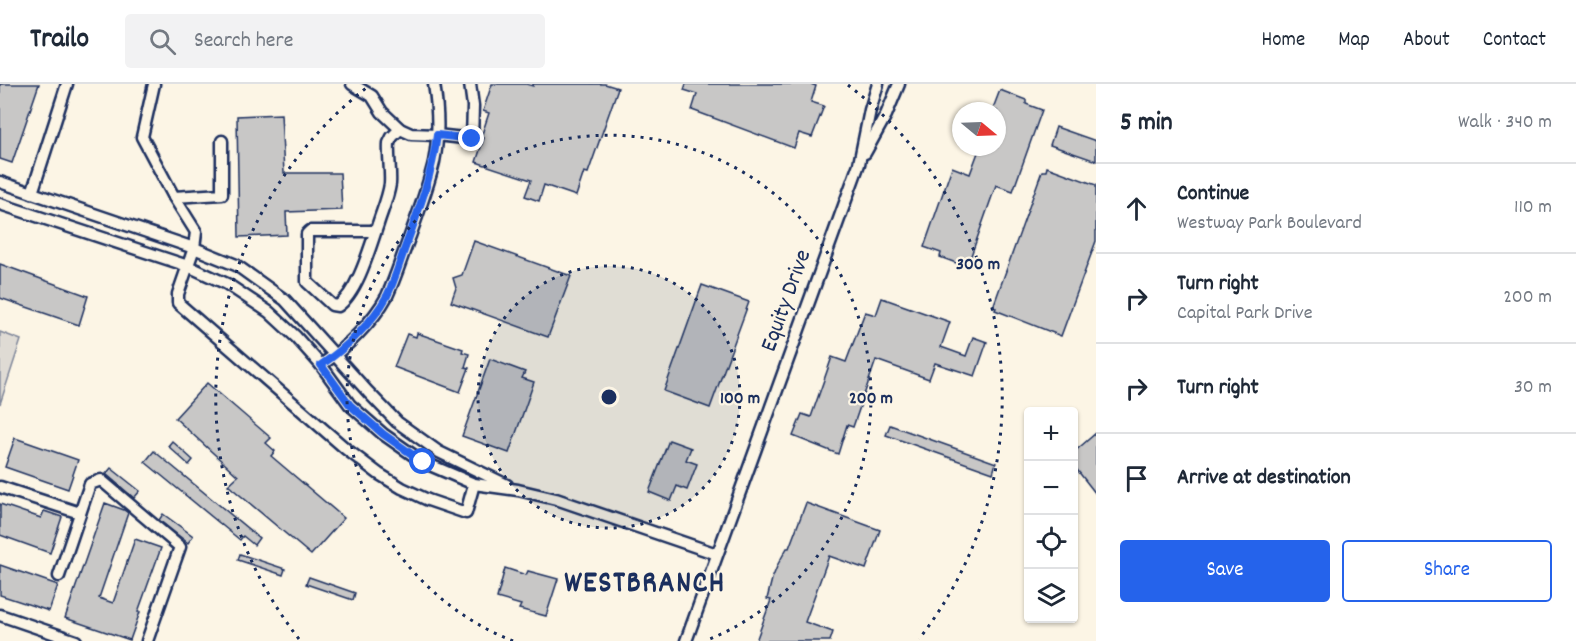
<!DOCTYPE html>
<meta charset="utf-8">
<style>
body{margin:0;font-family:Dekko,sans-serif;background:#f2f2f3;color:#1f2937}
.controls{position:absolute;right:18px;bottom:18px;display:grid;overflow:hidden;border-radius:6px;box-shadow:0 2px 4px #0004}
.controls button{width:54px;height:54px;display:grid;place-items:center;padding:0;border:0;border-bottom:2px solid #e0e1e3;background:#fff;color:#1f2937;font:30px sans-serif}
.compass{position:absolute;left:952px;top:18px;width:54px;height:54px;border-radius:50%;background:#fff;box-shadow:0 2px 4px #0004;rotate:109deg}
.stop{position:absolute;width:18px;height:18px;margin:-14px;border:4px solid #2563eb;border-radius:50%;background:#fff}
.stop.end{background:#2563eb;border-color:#fff;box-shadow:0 2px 6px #0008}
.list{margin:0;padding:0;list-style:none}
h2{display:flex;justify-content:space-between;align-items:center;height:78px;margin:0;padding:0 24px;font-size:26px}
h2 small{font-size:20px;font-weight:400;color:#747a83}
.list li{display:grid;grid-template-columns:39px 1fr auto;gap:18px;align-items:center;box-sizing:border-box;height:90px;padding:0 24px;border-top:2px solid #e0e1e3}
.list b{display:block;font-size:22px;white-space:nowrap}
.list p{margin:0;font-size:20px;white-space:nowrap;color:#747a83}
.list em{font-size:20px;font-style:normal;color:#747a83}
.actions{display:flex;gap:12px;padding:18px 24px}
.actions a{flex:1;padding:14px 0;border:2px solid #2563eb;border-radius:6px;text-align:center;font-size:21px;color:#2563eb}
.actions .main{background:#2563eb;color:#fff}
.icon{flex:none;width:33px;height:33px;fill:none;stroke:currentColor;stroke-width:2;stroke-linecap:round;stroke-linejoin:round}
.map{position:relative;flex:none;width:1096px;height:557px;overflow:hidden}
header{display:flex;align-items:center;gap:36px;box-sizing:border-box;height:84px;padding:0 30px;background:#fff;border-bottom:2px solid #e0e1e3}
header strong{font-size:28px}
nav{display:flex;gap:33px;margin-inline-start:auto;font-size:21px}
.search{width:420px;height:54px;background:#f2f2f3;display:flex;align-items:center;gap:15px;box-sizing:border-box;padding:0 21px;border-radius:6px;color:#747a83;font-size:22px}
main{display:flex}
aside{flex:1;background:#fff}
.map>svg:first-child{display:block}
.green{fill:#dfdbd4;stroke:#7d8599;stroke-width:1.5}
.building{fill:#c8c7c6;stroke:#1b2f5e;stroke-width:1.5}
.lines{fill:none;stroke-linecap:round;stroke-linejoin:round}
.minor-casing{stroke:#1b2f5e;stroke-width:15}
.minor{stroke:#fcf5e5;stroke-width:10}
.route{stroke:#2563eb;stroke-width:8}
.ring{fill:none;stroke:#1b2f5e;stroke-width:3;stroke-dasharray:3 6}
.labels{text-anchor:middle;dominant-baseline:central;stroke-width:4.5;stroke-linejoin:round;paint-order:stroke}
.street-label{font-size:24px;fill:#1b2f5e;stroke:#fcf5e5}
.district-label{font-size:30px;font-weight:bold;letter-spacing:1.5px;fill:#1b2f5e;stroke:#fcf5e5}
.centre{fill:#1b2f5e;stroke:#fcf5e5;stroke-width:3}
.ring-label{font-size:18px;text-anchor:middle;font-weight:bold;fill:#1b2f5e;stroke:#fcf5e5;stroke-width:4.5;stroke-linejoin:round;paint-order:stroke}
</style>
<header>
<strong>Trailo</strong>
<div class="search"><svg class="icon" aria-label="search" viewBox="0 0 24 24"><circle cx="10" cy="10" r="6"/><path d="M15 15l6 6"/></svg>Search here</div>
<nav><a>Home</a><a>Map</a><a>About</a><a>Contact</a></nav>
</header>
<main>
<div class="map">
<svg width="1096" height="557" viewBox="0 0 1096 557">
<rect width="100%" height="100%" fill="#fcf5e5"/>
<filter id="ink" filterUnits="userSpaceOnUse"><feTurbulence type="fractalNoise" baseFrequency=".0167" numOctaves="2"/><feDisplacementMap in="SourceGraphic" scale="12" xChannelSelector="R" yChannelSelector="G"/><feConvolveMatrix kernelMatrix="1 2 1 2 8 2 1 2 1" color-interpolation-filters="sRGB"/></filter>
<g filter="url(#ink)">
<polygon class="green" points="0,248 21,256 0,320"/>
<g class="building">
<polygon points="0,0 39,0 12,79 0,75"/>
<polygon points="492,0 526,0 533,2 533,0 605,0 618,4 588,89 584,88 576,112 544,101 539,117 525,112 531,96 476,78 484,54 481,53 489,29 483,27"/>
<polygon points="686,0 811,0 816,2 811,18 824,22 812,53 799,49 794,64 692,26 697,10 684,6"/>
<polygon points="1000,6 1026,16 1026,20 1042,26 1013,107 996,101 967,183 940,173 941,169 924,163 952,83 970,90 980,63 997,63 997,27 992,27"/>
<polygon points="281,30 284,89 340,89 342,126 286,128 287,151 239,153 237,32"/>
<polygon points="1056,43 1096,57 1096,77 1050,61"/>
<polygon points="1047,83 1096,101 1096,157 1061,252 995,226 996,224 993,223 1042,87 1046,87"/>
<polygon points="474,157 571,192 548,253 451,218 456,204 453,194 462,191"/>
<polygon points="0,180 88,212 79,241 0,214"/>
<polygon points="702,201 749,218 710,324 664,307"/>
<polygon points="882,214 950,238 941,263 966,272 973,253 987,258 975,292 935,279 929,295 876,276 853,343 847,341 838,370 793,352 802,330 811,333 832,273 846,278 865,228 876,231"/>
<polygon points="417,249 463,265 462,268 469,270 465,283 469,284 460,308 394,283 407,250 416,253"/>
<polygon points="490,275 525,288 522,294 534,298 509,369 462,352"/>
<polygon points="207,299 271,354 266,359 275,367 271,372 344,434 311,471 228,401 238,392 175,334"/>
<polygon points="890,341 996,379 993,389 886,351"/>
<polygon points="1096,349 1096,410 1074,382 1074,368"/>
<polygon points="15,354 78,376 68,405 5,383"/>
<polygon points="669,356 691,364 686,376 697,380 687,406 677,402 671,417 649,408"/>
<polygon points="172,357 193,376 189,381 168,362"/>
<polygon points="154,367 259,454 254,461 243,452 240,456 145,378"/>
<polygon points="111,384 140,407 134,414 106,390"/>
<polygon points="105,419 124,426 128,429 99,514 113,519 135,455 161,464 138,528 140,528 130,556 65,534"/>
<polygon points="806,419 880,446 866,485 829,472 805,538 833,548 830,557 756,557 771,516 767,515 772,495 778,480 787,464 789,464"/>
<polygon points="0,420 41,434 44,427 62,433 50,469 0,451"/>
<polygon points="163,430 193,452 188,459 159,436"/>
<polygon points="240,470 285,485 283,491 238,476"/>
<polygon points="0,481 58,501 49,527 0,511"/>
<polygon points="505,484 526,491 528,487 558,495 546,532 519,525 521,521 497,514"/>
<polygon points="309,493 355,509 353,516 306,500"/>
</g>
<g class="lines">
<g class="minor-casing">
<g id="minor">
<polyline points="154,0 142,53 174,113 196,148 194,164 178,210 178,219 346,365 379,390 402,404 428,416 466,429 474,400"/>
<polyline points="352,0 372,12 382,28 400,45 411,50 437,51 472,55 473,22 470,0"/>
<polyline points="865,69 886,31 899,0"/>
<polyline points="0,98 194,164 236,181 285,216 368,308 397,338 439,368 507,401"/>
<polyline points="32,109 67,0"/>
<polyline points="174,113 222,110 222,57"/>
<polyline points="0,120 188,182 227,200 269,228 296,253 321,281 350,321 383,350 423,378 474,400 518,406 556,415 717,470"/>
<path d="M375 147H310L307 150V198L332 221 338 222C358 208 370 163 378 140 382 127 388 114 390 100 391 87 388 73 389 59L392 53 400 45"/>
<path d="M321 281C345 265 373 238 387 212 396 193 402 172 410 152 419 127 428 103 434 78 439 53 438 25 434 0"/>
<polyline points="0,403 80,429"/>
<polyline points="59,492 90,400 101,396 180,463 147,557"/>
<polyline points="0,531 76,557"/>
<polyline points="686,557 859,80 870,26 878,0"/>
</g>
</g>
<use href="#minor" class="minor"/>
</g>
</g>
<g class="lines" filter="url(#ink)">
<path class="route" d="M423 378 383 350 350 321 321 281C345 265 373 238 387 212 395 196 400 177 406 161 420 123 432 90 437 51L472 55"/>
</g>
<circle cx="609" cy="313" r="131" fill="#1b2f5e" fill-opacity=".12"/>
<g class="ring">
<circle cx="609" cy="313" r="131"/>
<path d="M513 557A262 262 0 1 1 705 557"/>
<path d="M299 555A393 393 0 0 1 370 1M848 1A393 393 0 0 1 919 555"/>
</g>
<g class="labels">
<g class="street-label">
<text transform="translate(787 217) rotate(-70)">Equity Drive</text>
</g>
<g class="district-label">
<text x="645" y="501">WESTBRANCH</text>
</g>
</g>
<circle cx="609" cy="313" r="9" class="centre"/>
<g class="ring-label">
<text x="978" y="185">300 m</text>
<text x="740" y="319">100 m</text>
<text x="871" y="319">200 m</text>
</g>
</svg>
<div class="controls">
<button>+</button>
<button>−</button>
<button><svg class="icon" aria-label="locate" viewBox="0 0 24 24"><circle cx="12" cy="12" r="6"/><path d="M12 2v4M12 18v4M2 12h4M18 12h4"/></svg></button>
<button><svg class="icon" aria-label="layers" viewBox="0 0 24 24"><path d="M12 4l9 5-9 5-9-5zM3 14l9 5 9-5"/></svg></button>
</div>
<svg class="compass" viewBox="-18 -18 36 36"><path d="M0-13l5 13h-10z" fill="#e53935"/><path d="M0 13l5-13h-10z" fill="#747a83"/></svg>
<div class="stop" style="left:423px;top:378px"></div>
<div class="stop end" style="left:472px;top:55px"></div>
</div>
<aside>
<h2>5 min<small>Walk · 340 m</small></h2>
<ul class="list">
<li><svg class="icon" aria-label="ahead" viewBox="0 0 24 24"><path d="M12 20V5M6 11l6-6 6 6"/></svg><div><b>Continue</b><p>Westway Park Boulevard</p></div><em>110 m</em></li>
<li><svg class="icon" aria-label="right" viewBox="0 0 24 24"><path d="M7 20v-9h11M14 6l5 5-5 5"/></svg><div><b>Turn right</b><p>Capital Park Drive</p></div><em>200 m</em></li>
<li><svg class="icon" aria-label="right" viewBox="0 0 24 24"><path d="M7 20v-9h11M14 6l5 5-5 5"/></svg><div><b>Turn right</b></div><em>30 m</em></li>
<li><svg class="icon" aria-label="arrive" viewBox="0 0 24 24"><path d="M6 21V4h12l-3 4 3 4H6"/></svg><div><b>Arrive at destination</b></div></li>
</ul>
<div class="actions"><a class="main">Save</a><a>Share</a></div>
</aside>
</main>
